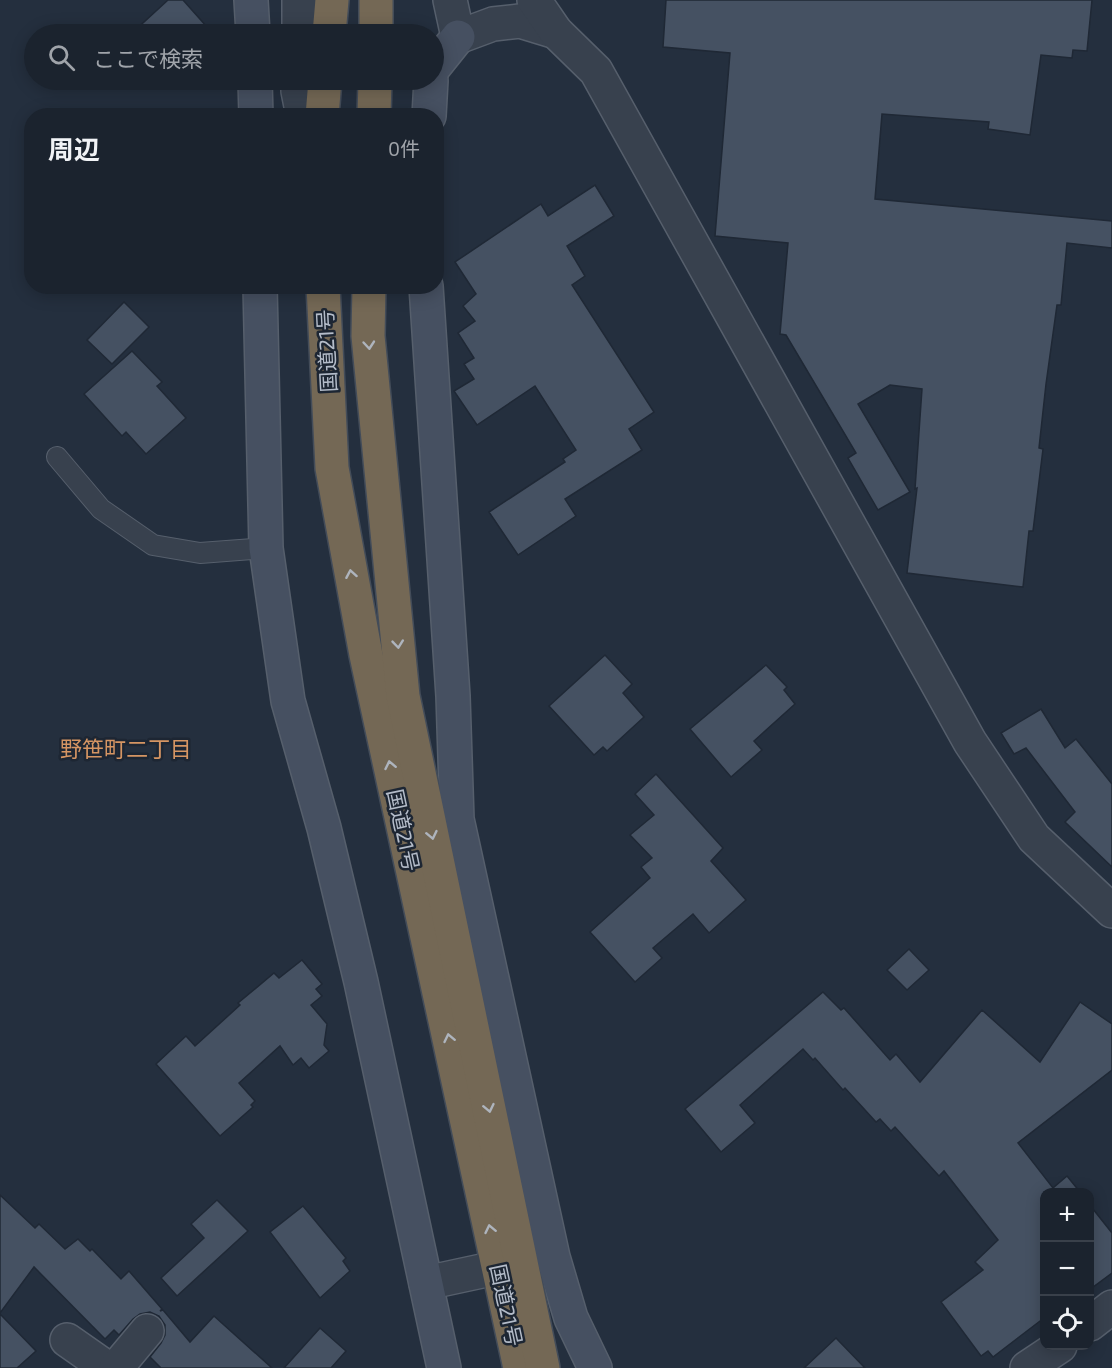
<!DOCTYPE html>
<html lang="ja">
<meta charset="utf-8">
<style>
body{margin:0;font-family:"Exo 2","Noto Sans JP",sans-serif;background:#242b36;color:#f1f3f6}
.controls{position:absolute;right:18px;bottom:18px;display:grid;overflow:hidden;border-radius:12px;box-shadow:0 3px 15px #0003}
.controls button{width:54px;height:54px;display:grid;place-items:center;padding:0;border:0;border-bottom:2px solid #39404a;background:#1b232e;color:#f1f3f6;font:30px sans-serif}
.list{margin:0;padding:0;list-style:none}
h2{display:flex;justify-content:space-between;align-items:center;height:78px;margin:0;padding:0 24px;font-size:26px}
h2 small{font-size:20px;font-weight:400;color:#a0a4aa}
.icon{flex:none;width:33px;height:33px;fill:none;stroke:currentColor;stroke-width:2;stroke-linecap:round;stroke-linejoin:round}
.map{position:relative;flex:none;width:1112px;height:1368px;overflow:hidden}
.search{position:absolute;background:#1b232e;box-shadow:0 3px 15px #0003;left:24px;top:24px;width:420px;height:66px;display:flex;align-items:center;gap:15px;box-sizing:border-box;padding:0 21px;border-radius:33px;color:#a0a4aa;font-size:22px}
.panel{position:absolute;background:#1b232e;box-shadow:0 3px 15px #0003;left:24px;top:108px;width:420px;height:186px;border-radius:24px}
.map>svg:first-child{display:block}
.building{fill:#455162;stroke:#1f2835;stroke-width:1.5}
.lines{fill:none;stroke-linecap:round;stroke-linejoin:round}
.lane-casing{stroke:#565f6c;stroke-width:22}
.street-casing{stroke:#565f6c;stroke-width:36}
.secondary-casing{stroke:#565f6c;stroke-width:36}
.highway-casing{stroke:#434c59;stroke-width:36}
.lane{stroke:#38414e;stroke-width:20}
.street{stroke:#38414e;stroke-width:33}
.secondary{stroke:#465061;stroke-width:33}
.highway{stroke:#746855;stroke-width:33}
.oneway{stroke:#aeb4bd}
.labels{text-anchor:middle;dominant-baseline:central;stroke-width:5;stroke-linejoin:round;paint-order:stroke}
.street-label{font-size:21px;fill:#b4bcc9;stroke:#1d2633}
.neighbourhood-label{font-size:22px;fill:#d59563;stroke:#1d2633}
</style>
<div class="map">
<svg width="1112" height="1368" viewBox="0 0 1112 1368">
<rect width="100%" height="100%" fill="#242f3e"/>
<g class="building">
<polygon points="168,0 183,0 207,27 199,34 131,34"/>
<polygon points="666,0 1092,0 1087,51 1073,50 1072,58 1041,55 1030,135 988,129 989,122 882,114 875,199 1112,221 1112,248 1067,243 1061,305 1057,305 1046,384 1039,448 1043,449 1033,531 1029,531 1023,587 907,573 917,488 915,489 922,389 890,385 858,404 910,492 878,510 848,458 856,453 786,335 780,334 788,243 715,236 730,53 663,47"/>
<polygon points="595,185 614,216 567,246 585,276 572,285 654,412 629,429 642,450 565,499 576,516 518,555 489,512 565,462 563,459 576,450 535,386 477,425 454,391 474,379 464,364 474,358 458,333 475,321 463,306 476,294 455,262 541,204 548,216"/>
<polygon points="124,302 149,327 112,364 87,340"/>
<polygon points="132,351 162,382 157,386 186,418 146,454 126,432 122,436 84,394"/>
<polygon points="605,655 632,684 623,693 644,717 607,751 603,747 594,755 549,706"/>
<polygon points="766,665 787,687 784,690 795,704 754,741 762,750 731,777 690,729"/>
<polygon points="1041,709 1065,748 1076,739 1112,784 1112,867 1065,822 1075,812 1026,748 1014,754 1001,733"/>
<polygon points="656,774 723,848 711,861 746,900 709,933 693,914 653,948 662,958 635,982 590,932 650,878 641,867 652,858 630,835 654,815 635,794"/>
<polygon points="909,949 929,970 907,990 887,970"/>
<polygon points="302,960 322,984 316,989 322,996 311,1005 327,1024 324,1045 329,1051 309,1068 301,1058 293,1065 280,1046 239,1083 255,1101 251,1105 253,1107 220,1136 156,1064 186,1036 195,1046 240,1005 238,1003 274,973 279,978"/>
<polygon points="823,992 841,1010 844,1008 890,1060 896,1054 920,1082 982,1010 1040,1062 1080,1002 1112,1024 1112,1070 1018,1143 1053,1188 1067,1176 1080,1192 1044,1192 1044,1318 993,1357 988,1351 981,1356 941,1302 983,1270 975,1262 998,1240 944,1171 939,1176 895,1127 891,1131 880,1119 876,1122 845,1088 843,1090 815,1058 813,1060 803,1049 740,1105 755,1123 721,1152 685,1109"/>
<polygon points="0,1195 35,1228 39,1224 65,1249 78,1239 90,1251 92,1249 121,1279 129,1271 162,1309 160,1311 163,1310 190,1342 214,1316 272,1368 161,1368 150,1357 161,1343 165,1335 165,1325 159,1316 150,1312 140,1314 133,1319 119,1335 114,1330 105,1339 34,1267 0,1313"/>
<polygon points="217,1200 248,1231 177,1296 161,1278 204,1238 191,1224"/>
<polygon points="1089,1204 1112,1233 1112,1273 1089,1290"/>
<polygon points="303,1206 346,1258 343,1261 350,1271 320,1298 270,1232"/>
<polygon points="0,1314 36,1351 17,1368 0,1368"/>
<polygon points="320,1328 346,1351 331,1368 284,1368"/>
<polygon points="836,1338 865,1368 804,1368"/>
</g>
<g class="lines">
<g class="lane-casing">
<polyline id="lane" points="57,457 101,509 153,545 200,553 266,548"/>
</g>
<g class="street-casing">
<g id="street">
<polyline points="450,0 458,37 493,24 520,21 556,32"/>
<polyline points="534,0 556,32 596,71 970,742 1034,838 1112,911"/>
<polyline points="299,34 299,0"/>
<polyline points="298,80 298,91 303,116"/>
<polyline points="426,1283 491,1269"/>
<polyline points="1090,1324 1112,1307"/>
<polyline points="67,1340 107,1368"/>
<polyline points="116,1368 147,1331"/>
<polyline points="1027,1368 1060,1346"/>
</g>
</g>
<g class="secondary-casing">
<g id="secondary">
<polyline points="251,0 253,34"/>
<polyline points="434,67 458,37"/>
<polyline points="255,80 256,116"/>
<polyline points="429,116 431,80"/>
<polyline points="260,286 266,548 288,701 324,828 361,982 444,1368"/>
<polyline points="426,286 453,696 457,819 553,1257 571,1318 595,1368"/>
</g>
</g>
<g class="highway-casing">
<g id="highway">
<polyline points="329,34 332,0"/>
<polyline points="376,34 376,0"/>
<polyline points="322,116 325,80"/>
<polyline points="374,116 375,80"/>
<polyline points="323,286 332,468 366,655 520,1368"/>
<polyline points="369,286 368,336 403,696 543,1368"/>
</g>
</g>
<use href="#lane" class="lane"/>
<use href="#street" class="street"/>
<use href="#secondary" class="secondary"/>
<use href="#highway" class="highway"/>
</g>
<defs><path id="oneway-chevron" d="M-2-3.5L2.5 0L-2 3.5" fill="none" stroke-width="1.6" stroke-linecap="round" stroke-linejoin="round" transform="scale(1.5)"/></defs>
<g class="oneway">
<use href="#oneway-chevron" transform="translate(369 345) rotate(85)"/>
<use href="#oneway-chevron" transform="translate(351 574) rotate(-100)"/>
<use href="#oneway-chevron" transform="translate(398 644) rotate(84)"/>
<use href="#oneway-chevron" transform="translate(390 765) rotate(-102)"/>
<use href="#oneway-chevron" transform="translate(432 835) rotate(78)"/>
<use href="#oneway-chevron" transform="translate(449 1038) rotate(-102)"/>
<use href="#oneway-chevron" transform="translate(489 1108) rotate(78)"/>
<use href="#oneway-chevron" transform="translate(490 1229) rotate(-102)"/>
</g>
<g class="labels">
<g class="street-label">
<text transform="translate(326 351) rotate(-93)">国道21号</text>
<text transform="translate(404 830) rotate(78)">国道21号</text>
<text transform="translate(507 1305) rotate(78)">国道21号</text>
</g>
<g class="neighbourhood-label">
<text x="126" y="748">野笹町二丁目</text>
</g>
</g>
</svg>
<div class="controls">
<button>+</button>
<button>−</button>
<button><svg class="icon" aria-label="locate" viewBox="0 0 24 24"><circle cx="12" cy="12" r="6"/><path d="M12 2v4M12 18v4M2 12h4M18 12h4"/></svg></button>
</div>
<div class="search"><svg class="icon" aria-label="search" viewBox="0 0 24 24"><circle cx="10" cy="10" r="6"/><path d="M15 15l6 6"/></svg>ここで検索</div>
<section class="panel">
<h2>周辺<small>0件</small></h2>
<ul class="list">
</ul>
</section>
</div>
